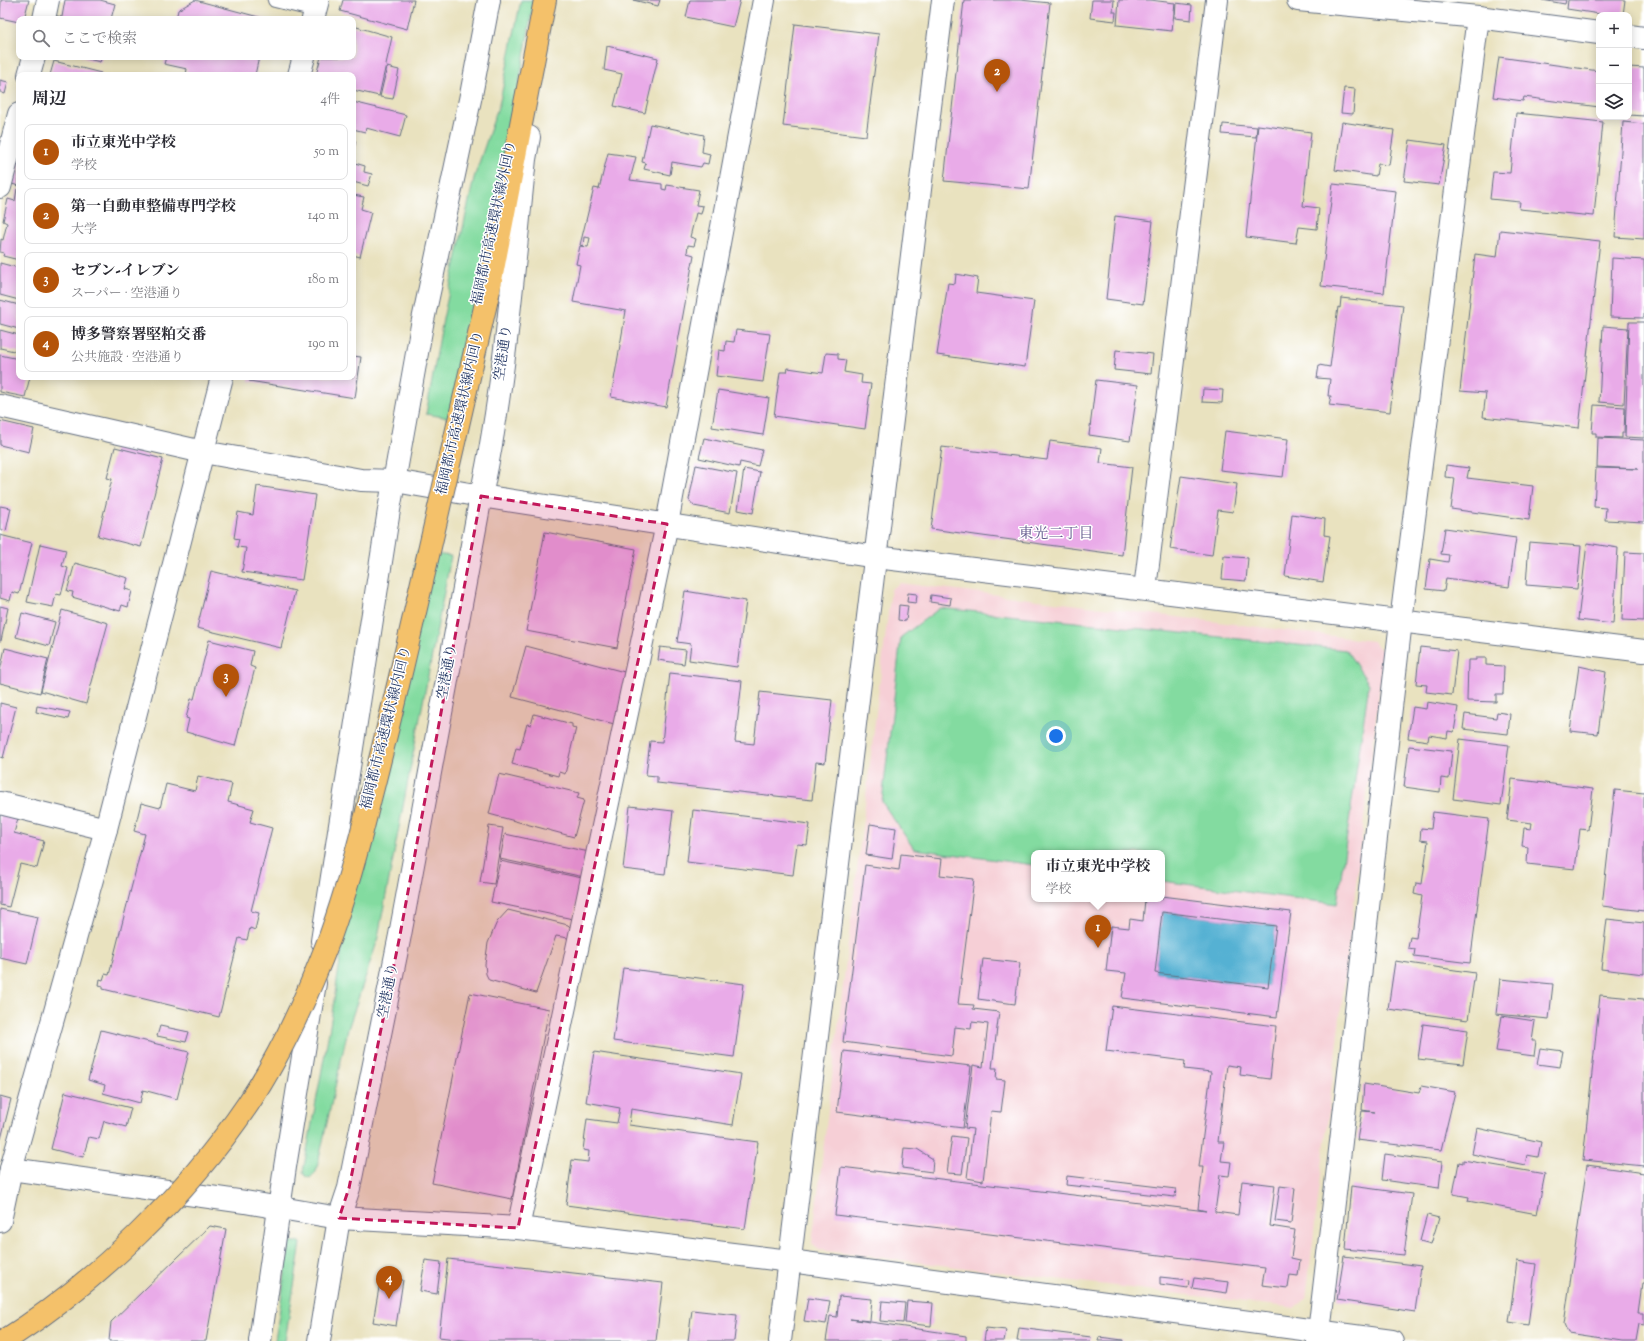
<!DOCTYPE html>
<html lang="ja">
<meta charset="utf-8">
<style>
body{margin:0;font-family:"Sorts Mill Goudy","Noto Serif JP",serif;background:#f7f7f7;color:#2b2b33}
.controls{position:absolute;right:12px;top:12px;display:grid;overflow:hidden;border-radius:8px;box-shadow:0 2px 10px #0003}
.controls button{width:36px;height:36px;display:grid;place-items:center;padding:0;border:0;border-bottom:1px solid #e1e1e2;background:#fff;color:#2b2b33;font:20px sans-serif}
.you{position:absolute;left:1056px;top:736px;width:14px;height:14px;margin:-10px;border:3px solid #fff;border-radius:50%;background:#1a73e8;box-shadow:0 0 0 6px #1a73e833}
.badge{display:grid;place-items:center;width:26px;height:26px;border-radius:50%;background:#b45309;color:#fff;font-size:13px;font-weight:700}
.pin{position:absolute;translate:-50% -33px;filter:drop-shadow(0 1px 2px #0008)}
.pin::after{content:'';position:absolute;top:21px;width:14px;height:12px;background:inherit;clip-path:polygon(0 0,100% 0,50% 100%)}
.popup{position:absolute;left:1031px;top:850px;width:134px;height:52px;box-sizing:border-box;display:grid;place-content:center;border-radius:8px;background:#fff;filter:drop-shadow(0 1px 3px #0005);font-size:13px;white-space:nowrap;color:#7c7c81}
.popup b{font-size:15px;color:#2b2b33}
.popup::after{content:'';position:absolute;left:50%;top:100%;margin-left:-8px;border:8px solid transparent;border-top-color:#fff}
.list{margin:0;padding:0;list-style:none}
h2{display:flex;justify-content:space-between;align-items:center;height:52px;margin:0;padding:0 16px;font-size:17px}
h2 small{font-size:13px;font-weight:400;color:#7c7c81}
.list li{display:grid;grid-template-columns:26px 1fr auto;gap:12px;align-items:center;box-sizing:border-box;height:56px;margin:0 8px 8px;padding:0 8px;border:1px solid #e1e1e2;border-radius:8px}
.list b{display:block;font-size:15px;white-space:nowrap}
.list p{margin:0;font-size:13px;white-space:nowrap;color:#7c7c81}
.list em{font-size:13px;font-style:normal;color:#7c7c81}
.icon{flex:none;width:22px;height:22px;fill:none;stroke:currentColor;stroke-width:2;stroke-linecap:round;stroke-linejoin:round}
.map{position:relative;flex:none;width:1644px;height:1341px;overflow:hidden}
.search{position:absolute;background:#fff;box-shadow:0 2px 10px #0003;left:16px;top:16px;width:340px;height:44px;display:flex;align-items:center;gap:10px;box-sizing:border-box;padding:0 14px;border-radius:8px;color:#7c7c81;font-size:15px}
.panel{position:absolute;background:#fff;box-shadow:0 2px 10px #0003;left:16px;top:72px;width:340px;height:308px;border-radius:8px}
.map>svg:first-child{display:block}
.built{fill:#f6cfd6;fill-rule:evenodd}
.green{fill:#83dba0;stroke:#4f857f}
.water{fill:#55b1d3;stroke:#387098}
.building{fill:#e9abe8;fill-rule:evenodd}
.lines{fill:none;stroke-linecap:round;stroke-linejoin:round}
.service-casing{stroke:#636e80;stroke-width:16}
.minor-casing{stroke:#636e80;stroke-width:24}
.tertiary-casing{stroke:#636e80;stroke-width:24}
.motorway-casing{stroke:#636e80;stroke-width:24}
.service{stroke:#fff;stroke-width:14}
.minor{stroke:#fff;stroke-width:22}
.tertiary{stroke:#fff;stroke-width:22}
.motorway{stroke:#f4c16a;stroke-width:22}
.motorway-bridge-casing{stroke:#636e80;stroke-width:24;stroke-linecap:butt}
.motorway-bridge{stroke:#f4c16a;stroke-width:22}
.marked{fill:#c2185b;fill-opacity:0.2;stroke:#c2185b;stroke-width:3;stroke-dasharray:8 5;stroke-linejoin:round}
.labels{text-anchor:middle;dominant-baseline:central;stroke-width:3;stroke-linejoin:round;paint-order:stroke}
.street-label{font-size:14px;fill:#1b2f5e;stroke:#fff}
.neighbourhood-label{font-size:15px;fill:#635a8e;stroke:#fff}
</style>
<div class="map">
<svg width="1644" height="1341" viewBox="0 0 1644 1341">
<rect width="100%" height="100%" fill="#fff"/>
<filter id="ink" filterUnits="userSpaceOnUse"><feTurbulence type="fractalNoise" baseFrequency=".025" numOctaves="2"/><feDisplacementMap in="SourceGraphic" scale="8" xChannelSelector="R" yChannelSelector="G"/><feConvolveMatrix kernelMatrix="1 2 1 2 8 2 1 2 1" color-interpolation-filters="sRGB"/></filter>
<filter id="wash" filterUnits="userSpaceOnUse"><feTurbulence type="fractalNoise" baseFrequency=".012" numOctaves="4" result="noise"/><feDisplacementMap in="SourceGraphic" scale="16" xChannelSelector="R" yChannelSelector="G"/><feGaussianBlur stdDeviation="0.9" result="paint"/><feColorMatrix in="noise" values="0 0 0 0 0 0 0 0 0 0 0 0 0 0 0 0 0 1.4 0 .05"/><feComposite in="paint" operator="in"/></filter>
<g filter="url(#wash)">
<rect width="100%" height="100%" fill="#e9e2bf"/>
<path class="built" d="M900 583 1373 641 1384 653 1306 1299 1295 1308 818 1250 812 1243 891 589ZM1034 853H1162V899H1034Z"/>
<g class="green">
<polygon points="521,0 534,0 496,214 474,304 461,420 426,414 443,319 474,178 500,101"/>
<polygon points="417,552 451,556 377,942 348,1029 316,1172 310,1178 305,1176 303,1172 330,1026 365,801 392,711"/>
<polygon points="940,608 1346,650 1369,684 1337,904 1162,881 1162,853 1034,853 1034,865 914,849 882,802 901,637"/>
<polygon points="290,1241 301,1243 285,1341 275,1341"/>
</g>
<polygon class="water" points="1162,912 1276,926 1268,987 1155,973"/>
<g id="blocks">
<g class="building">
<polygon points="1,0 29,0 24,19 19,19 19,22 0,18"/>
<polygon points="65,0 100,0 115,4 111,19 52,19 53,15 62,17"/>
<polygon points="195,0 266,19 176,19 178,10"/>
<polygon points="343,0 414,0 407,29 340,11"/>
<polygon points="633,0 660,0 658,6"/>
<polygon points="690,0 740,0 733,27 686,17"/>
<polygon points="964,0 1020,0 1050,3 1029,189 944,181"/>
<polygon points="1092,0 1114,0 1113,12 1116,12 1115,21 1090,18"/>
<polygon points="1119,0 1150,0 1175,3 1172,31 1117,25"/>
<polygon points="1542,0 1566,0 1565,4"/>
<polygon points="1568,0 1625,0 1623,15 1606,15 1567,9"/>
<polygon points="1176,3 1192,5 1191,20 1175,18"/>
<polygon points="795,24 879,34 866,136 783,126"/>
<polygon points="353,26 392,37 379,96 353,90 353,75 316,75 321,57 353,57"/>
<polygon points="607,46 658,58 645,113 614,106 622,74 604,70"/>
<polygon points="80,57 102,57 100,62"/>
<polygon points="166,57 259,57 255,75 186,75 187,69 164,64"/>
<polygon points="1499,57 1599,71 1599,107 1524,97 1523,101 1493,97"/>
<polygon points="54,61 101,73 101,75 50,75"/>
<polygon points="387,67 399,70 393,99 380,97"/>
<polygon points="1629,67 1644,68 1644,116 1629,115"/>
<polygon points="0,80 8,82 5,94 0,92"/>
<polygon points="1344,88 1355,89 1353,114 1341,113"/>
<polygon points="353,102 406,115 400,137 366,128 365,132 353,129"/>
<polygon points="1516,113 1603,122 1594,216 1519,209 1520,202 1490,199 1493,172 1510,173"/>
<polygon points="1342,122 1394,130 1389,165 1378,164 1376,176 1335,170"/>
<polygon points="1623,122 1644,124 1644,239 1615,237"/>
<polygon points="650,124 704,135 702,152 710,154 708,164 703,163 701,167 672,162 670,175 644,169 646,163 642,162"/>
<polygon points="1223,124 1257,127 1256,137 1222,134"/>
<polygon points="1258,125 1311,132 1303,206 1319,208 1317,229 1299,227 1296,243 1246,237"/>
<polygon points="353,140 356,141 354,148 353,148"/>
<polygon points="1410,140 1446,145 1439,185 1404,181"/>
<polygon points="608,153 636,157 630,180 662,184 662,189 666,190 667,185 699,190 696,205 703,206 701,214 696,213 690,237 696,239 694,246 688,245 687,253 694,255 666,407 611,397 626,311 573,302 580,265 576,264 580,246 588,247 590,238 584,237 583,246 580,245 594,188 599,189"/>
<polygon points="19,155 19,186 12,184"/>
<polygon points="353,159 356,160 355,163 365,166 364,172 372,174 368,186 353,182"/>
<polygon points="1333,184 1396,191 1384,293 1321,286"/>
<polygon points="17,189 19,190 19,260 3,256 4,253 0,252 1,239 3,240 7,223 3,221 8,199 15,201"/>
<polygon points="353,195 364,197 361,209 371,212 360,257 353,255"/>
<polygon points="1115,216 1153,221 1143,304 1106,299"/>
<polygon points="1500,230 1600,241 1579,428 1483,417 1486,393 1460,391 1475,254 1497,257"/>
<polygon points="1612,258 1644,260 1644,318 1610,317"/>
<polygon points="0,263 19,268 19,300 0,295"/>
<polygon points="956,274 978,278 976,293 1034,301 1025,367 937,355 948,283 955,284"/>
<polygon points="1341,298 1403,305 1390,412 1329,405 1331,396 1328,396 1330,379 1317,378 1319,365 1330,367 1338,307 1340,308"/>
<polygon points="0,300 19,305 19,329 0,324"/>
<polygon points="1629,322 1644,322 1644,438 1625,437"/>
<polygon points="1603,326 1628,328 1624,404 1599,402"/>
<polygon points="0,330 19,335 19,352 0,348"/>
<polygon points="736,330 770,334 763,382 716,376 719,350 725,351 726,341 734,342"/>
<polygon points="1116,350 1153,354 1151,374 1114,370"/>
<polygon points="826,353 838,354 838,359 846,360 844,372 862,375 861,383 871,384 865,429 774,416 780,372 787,372 788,368 823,373"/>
<polygon points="0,355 19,359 19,377 30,377 25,397 0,392"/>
<polygon points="353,356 361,357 355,398 249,381 250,377 353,377"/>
<polygon points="1096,380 1138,385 1130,441 1089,435"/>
<polygon points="1203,389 1223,390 1222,403 1202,402"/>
<polygon points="718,390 769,398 763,435 712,427"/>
<polygon points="1594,405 1625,407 1624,433 1622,433 1622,438 1596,437 1596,433 1592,433"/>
<polygon points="0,421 34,429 29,452 0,445"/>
<polygon points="1225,431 1288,439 1283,477 1220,470"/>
<polygon points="704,438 762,450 758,466 740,462 739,467 699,458"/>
<polygon points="1598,438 1644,440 1644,522 1605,520 1606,508 1594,507 1596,468 1638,469 1597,467"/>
<polygon points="1050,441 1102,448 1100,463 1132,467 1122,555 931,529 942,447 1047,460"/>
<polygon points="115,447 163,459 141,547 98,536 112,479 107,478"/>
<polygon points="696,465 737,473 730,513 694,506 689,500"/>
<polygon points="1446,465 1469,468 1467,478 1533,486 1529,520 1451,509 1455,478 1445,477"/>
<polygon points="744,469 760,472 753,513 738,510"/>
<polygon points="1181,476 1237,484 1233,512 1218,510 1212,555 1170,549"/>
<polygon points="257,486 315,495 302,580 242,572 246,548 237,547 239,539 234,538 238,512 253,515"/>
<polygon points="0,506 11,508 6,531 0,529"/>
<polygon points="1292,514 1325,519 1324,535 1330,536 1323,582 1285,576"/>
<polygon points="1445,528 1516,538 1509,587 1446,578 1444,591 1426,589 1430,559 1448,562 1449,555 1441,554"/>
<polygon points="545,532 636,549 617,648 526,631"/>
<polygon points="0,535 32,543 19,594 12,592 10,601 0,598"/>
<polygon points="1529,542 1581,546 1577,589 1526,585"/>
<polygon points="1587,543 1618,548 1613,624 1578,620"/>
<polygon points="40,544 66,550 62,566 68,568 61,595 56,594 53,607 27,602"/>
<polygon points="1625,552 1644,553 1644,621 1622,620"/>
<polygon points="1224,556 1248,558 1246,581 1222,579"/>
<polygon points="75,563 128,578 125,589 132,591 128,607 122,605 120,611 72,597 73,592 67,591"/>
<polygon points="211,571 295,591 281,648 197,628"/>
<polygon points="685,591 746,601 737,667 689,660 691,644 677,642"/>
<polygon points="908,593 917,594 916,603 907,602"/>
<polygon points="931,595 951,598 950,605 930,602"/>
<polygon points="899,605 908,606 906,621 898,620"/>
<polygon points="0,606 8,608 1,641 0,641"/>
<polygon points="62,610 108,623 86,704 41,691"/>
<polygon points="22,613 55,622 49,646 16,637"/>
<polygon points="209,640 253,651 250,666 255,668 235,746 186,732 189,719 186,718 191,699 194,699"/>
<polygon points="526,646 632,674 618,725 512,697"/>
<polygon points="660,647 686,650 684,664 658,660"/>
<polygon points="1420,647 1457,651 1452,695 1426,692 1427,685 1416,684"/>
<polygon points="5,648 48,659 40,693 0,683 0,671"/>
<polygon points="1476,658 1486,658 1486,665 1504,666 1503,694 1496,694 1496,702 1467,701 1468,660 1476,660"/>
<polygon points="1579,666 1606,672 1598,734 1570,731"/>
<polygon points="670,673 742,681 735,742 754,744 760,692 832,700 825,763 816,762 812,800 657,783 657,776 646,775 650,741 662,742"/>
<polygon points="1427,702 1458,707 1454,732 1448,731 1447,738 1429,735 1428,741 1408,738 1413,707 1426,709"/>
<polygon points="0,703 16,707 3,758 0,757"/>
<polygon points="37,706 70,712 68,719 36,712"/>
<polygon points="1497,712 1510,714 1508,734 1463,729 1465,714 1496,718"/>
<polygon points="534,714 572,724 572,727 576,728 565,774 559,772 558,776 512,764 516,748 520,749 527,724 531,725"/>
<polygon points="1460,739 1509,745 1501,805 1453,799"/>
<polygon points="1409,746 1452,751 1449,779 1441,778 1440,792 1404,787"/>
<polygon points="499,774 579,793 577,798 584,800 574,837 489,814"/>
<polygon points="198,776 232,784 228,802 254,809 250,822 272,828 251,911 259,913 255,930 250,928 247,940 239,938 219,1017 103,989 103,986 99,985 100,979 103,980 105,974 109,975 145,834 134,831 141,803 160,808 166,784 195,791"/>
<polygon points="1512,779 1593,789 1588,830 1580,829 1575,869 1527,864 1528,847 1522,846 1524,828 1531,829 1532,823 1507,820"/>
<polygon points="1615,790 1644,793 1644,911 1602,906"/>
<polygon points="630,806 673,811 665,874 623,869"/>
<polygon points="693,810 810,824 807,845 797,844 793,875 687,862"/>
<polygon points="1433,812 1489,819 1470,963 1414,956 1415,949 1408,948 1410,937 1416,938 1422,896 1414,894 1416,883 1422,884 1428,841 1420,840 1421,828 1431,829"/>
<polygon points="0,814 18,819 14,833 44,841 37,868 20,864 9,907 0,905"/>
<polygon points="870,824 896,828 892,859 866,855"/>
<polygon points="489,826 503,828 494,884 480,882"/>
<polygon points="505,834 589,852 584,877 500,859"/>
<polygon points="901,854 942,859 940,875 974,879 958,1004 974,1005 973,1009 999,1012 992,1068 997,1068 996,1079 1005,1080 1001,1112 991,1111 983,1181 967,1178 973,1129 965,1128 973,1065 983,1067 988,1024 972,1022 971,1029 955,1027 952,1056 843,1042 865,865 899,870"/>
<polygon points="500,861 582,878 573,919 491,902"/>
<path d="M1162 896 1291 912 1277 1017 1122 998 1126 973 1106 971 1111 926 1129 928 1130 919 1143 921 1145 899H1162ZM1162 912 1276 926 1268 987 1155 973Z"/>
<polygon points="0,909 38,917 27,964 0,958"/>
<polygon points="508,910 568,925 571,928 570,936 568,938 556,936 536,993 489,980 486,974 485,964 488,943 497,922"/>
<polygon points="1607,919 1644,923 1644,974 1601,969"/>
<polygon points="983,959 1020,963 1015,1004 978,999"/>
<polygon points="1395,961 1475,973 1468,1020 1388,1009"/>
<polygon points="623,968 744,984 734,1057 613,1041"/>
<polygon points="1500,979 1553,984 1549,1019 1496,1014"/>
<polygon points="470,993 549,1009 512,1199 432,1183"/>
<polygon points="1600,995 1644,999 1644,1166 1583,1160"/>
<polygon points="1112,1006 1276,1026 1270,1079 1240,1075 1241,1067 1227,1065 1218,1142 1224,1142 1221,1161 1231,1162 1229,1176 1220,1175 1215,1212 1238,1215 1242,1181 1275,1185 1270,1226 1295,1230 1291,1258 1300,1260 1298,1276 1290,1275 1288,1288 1262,1285 1265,1268 835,1215 841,1167 1206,1211 1198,1209 1203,1167 1199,1167 1211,1072 1184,1069 1185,1061 1106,1051"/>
<polygon points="1502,1016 1535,1021 1532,1041 1536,1041 1534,1056 1496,1051"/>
<polygon points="1423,1024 1468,1030 1463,1064 1418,1059"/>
<polygon points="160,1026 189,1032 186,1042 157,1036"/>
<polygon points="101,1030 189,1052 177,1099 143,1090 140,1103 103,1093 105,1085 88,1080"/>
<polygon points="1540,1048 1563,1051 1560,1067 1537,1064"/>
<polygon points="844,1051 971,1066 963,1128 837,1112"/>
<polygon points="594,1052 741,1074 733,1125 631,1109 629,1125 758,1142 745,1229 566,1205 572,1160 588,1162 589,1151 583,1150 587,1119 617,1123 620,1108 586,1102"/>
<polygon points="1364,1084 1419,1093 1421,1086 1455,1092 1441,1150 1357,1140 1362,1111 1375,1112 1362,1110"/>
<polygon points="65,1092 131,1108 126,1127 104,1121 99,1139 89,1137 83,1157 51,1149"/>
<polygon points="0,1096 11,1099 1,1139 0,1139"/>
<polygon points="1477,1128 1541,1142 1538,1157 1527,1155 1525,1165 1472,1154"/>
<polygon points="952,1136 967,1138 962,1174 947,1173"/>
<polygon points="904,1148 917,1149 933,1159 932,1172 902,1168"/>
<polygon points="1385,1154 1442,1162 1439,1188 1382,1180"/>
<polygon points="1463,1160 1545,1174 1537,1214 1468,1201 1469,1197 1453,1194 1459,1162 1463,1163"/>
<polygon points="1587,1165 1644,1173 1644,1284 1642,1284 1638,1313 1644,1313 1644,1325 1639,1324 1636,1341 1622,1341 1568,1333 1564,1324"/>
<polygon points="1067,1176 1176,1189 1175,1197 1066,1185"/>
<polygon points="1280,1186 1295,1188 1291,1223 1275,1221"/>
<polygon points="1351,1186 1412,1194 1404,1255 1345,1249"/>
<polygon points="1427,1215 1439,1218 1431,1244 1420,1241"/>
<polygon points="210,1226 226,1229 206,1341 109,1341 111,1322"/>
<polygon points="1344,1256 1421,1266 1415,1312 1337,1300"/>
<polygon points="448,1259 663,1283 656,1341 471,1341 439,1337"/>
<polygon points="425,1260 441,1262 437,1294 420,1291"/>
<polygon points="1517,1261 1536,1264 1528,1325 1509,1322"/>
<polygon points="381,1276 403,1280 396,1326 373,1322"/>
<polygon points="1160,1277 1189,1280 1188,1288 1160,1284"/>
<polygon points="1194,1278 1229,1282 1227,1293 1192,1288"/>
<polygon points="839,1296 872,1299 870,1321 850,1319 966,1336 966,1341 826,1341 830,1316 837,1317"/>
<polygon points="808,1298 830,1301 826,1324 804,1321"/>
<polygon points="882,1301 905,1303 903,1323 880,1321"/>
<polygon points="907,1301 933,1303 931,1326 905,1323"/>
<polygon points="692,1310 737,1315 734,1341 688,1341"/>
<polygon points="986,1328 1006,1330 1004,1341 984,1341"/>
<polygon points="1019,1328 1091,1337 1090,1341 1017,1341"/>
<polygon points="1099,1337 1123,1340 1123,1341 1098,1341"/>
</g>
</g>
</g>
<g filter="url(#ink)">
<use href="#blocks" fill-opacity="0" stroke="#636e80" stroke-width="1"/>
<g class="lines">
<g class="service-casing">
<polyline id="service" points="275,0 316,10"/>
</g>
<g class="minor-casing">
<g id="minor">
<polyline points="1298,0 1478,17 1599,33"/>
<polyline points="44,19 48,0"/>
<polyline points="1629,36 1644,38"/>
<polyline points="29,75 34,57"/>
<polyline points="0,187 19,114"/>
<polyline points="0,406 203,452 361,480 395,481 481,496 876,557 1644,651"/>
<polyline points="1145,589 1217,0"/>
<polyline points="0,803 106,829"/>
<polyline points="11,1169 245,1202 339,1218 518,1228 790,1261 1392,1341"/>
<polyline points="518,1228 667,524 764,0"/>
<polyline points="780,1341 943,0"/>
<polyline points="1318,1341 1401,621 1478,17"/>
</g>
</g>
<g class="tertiary-casing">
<g id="tertiary">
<polyline points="313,19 318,0"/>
<polyline points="299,75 304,57"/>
<polyline points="322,941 389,510 422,325 471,95 489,0"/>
<polyline points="0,1221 11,1169 106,829 222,377"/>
<polyline points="260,1341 285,1167 315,983"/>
<path d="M319 1341 339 1218 349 1188 400 935 481 496C505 385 513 271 525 159L529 137"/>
</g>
</g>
<g class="motorway-casing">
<polyline id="motorway" points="489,290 545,0"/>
</g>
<use href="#service" class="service"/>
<use href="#minor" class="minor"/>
<use href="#tertiary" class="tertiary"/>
<use href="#motorway" class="motorway"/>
<g class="motorway-bridge-casing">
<path id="motorway-bridge" d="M4 1341C96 1283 187 1194 248 1104 282 1053 308 995 330 937 346 892 359 845 370 799 383 749 395 698 407 647 434 528 461 409 489 290"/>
</g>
<use href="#motorway-bridge" class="motorway-bridge"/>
</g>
</g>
<path class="marked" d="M481 496 667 524 518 1228 339 1218 349 1188 400 935Z"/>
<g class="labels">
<g class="street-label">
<text transform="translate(495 223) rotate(-78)">福岡都市高速環状線外回り</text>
<text transform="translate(504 353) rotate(-82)">空港通り</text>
<text transform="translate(461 413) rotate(-77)">福岡都市高速環状線内回り</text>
<text transform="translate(448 672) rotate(-80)">空港通り</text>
<text transform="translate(387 728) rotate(-76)">福岡都市高速環状線内回り</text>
<text transform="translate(389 991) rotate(-79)">空港通り</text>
</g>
<g class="neighbourhood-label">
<text x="1056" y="534">東光二丁目</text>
</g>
</g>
</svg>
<div class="controls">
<button>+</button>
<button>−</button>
<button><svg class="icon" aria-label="layers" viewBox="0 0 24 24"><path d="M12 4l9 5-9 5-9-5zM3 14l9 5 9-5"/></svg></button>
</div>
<div class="you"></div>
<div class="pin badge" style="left:1098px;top:948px">1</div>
<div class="popup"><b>市立東光中学校</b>学校</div>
<div class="pin badge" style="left:997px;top:92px">2</div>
<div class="pin badge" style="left:226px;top:697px">3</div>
<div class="pin badge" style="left:389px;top:1299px">4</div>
<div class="search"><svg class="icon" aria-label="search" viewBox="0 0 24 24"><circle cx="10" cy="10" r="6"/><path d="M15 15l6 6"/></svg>ここで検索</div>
<section class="panel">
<h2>周辺<small>4件</small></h2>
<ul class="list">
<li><span class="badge">1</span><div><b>市立東光中学校</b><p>学校</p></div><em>50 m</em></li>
<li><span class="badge">2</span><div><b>第一自動車整備専門学校</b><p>大学</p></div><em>140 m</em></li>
<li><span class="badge">3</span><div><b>セブン-イレブン</b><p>スーパー · 空港通り</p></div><em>180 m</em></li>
<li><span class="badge">4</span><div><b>博多警察署堅粕交番</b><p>公共施設 · 空港通り</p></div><em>190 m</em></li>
</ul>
</section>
</div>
